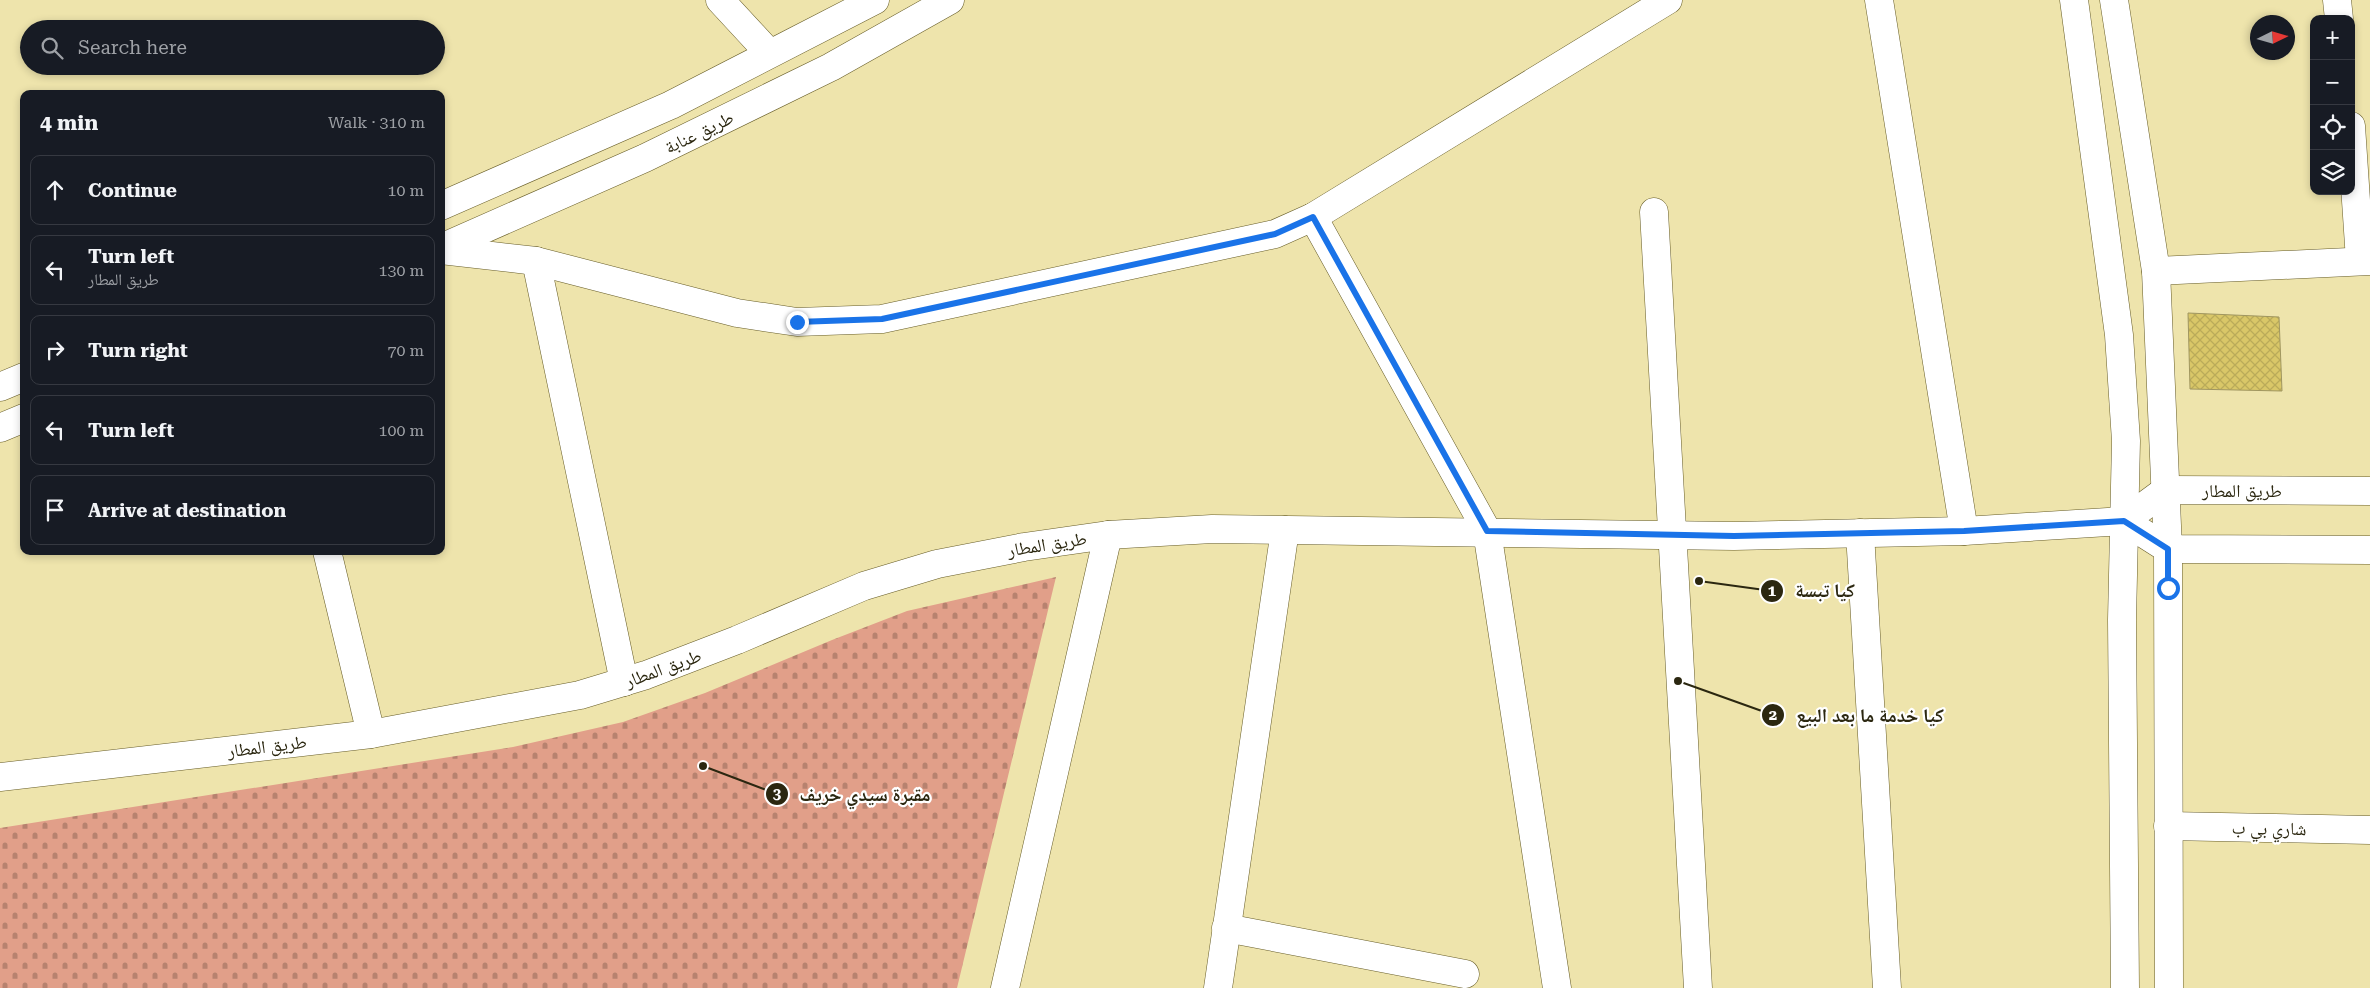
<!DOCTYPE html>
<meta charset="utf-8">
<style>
body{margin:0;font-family:"Roboto Serif","Noto Naskh Arabic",serif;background:#20242c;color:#f1f3f6}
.controls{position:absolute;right:15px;top:15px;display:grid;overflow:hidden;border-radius:10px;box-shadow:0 2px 8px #0003}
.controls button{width:45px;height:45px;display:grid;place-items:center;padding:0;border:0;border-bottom:1px solid #363941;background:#171b24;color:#f1f3f6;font:25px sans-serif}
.compass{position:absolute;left:2250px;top:15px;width:45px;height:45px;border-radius:50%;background:#171b24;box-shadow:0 2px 8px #0003;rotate:85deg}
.stop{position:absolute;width:15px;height:15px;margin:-11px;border:4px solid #1a73e8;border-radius:50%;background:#fff}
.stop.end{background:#1a73e8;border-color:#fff;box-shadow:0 1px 5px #0008}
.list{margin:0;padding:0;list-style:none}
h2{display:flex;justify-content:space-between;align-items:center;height:65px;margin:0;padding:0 20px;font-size:21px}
h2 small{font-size:16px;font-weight:400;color:#9ea1a6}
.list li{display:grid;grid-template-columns:32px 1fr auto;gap:15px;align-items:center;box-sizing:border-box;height:70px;margin:0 10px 10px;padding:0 10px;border:1px solid #363941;border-radius:10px}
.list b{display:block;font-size:19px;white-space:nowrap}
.list p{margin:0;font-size:16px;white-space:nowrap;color:#9ea1a6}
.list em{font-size:16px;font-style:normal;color:#9ea1a6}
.icon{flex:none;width:28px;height:28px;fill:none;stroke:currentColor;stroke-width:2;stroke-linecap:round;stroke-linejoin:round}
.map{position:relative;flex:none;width:2370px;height:988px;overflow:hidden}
.search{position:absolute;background:#171b24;box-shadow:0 2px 8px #0003;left:20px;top:20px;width:425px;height:55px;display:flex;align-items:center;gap:12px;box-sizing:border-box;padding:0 18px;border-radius:28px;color:#9ea1a6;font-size:19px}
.panel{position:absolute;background:#171b24;box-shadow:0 2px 8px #0003;left:20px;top:90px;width:425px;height:465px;border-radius:10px}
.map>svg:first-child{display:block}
.cemetery{fill:url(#cemetery-stones)}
.building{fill:url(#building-cross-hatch);stroke:#a09660}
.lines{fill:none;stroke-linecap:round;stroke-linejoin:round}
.minor-casing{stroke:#675d28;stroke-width:29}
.major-casing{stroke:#675d28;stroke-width:29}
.minor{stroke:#fff;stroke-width:28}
.major{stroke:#fff;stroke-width:28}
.route{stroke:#1a73e8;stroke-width:6}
.labels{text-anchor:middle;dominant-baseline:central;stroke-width:4.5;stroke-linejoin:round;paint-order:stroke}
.street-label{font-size:18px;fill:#2b2710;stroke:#fff}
.leader{fill:none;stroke:#2b2710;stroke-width:2}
.callout-dot{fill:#2b2710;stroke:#fff;stroke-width:2}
.mark-label{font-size:15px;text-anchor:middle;font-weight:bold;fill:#fff}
.callout-label{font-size:19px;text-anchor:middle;font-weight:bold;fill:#2b2710;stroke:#fff;stroke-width:4.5;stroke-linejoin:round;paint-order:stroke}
</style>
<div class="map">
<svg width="2370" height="988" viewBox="0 0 2370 988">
<defs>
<pattern id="cemetery-stones" width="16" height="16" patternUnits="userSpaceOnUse" patternTransform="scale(1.25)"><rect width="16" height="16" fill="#e19f89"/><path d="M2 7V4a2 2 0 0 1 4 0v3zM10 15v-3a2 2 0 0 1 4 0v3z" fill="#b7826f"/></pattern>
<pattern id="building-cross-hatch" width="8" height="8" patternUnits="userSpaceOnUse" patternTransform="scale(1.25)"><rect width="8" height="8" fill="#d9c768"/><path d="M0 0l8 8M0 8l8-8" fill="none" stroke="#baab59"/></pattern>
</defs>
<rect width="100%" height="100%" fill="#eee4ac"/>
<polygon class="cemetery" points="1056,577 957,988 0,988 0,828 513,747 623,722 705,693 832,640 907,611"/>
<polygon class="building" points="2188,313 2279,317 2282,391 2190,389"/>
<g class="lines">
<g class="minor-casing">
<g id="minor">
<polyline points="720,0 769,53"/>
<polyline points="1879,0 1964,531"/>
<polyline points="2074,0 2119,335 2126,441 2122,620 2125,988"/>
<polyline points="2114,0 2156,271 2168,549 2169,988"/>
<polyline points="2337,0 2339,19"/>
<polyline points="2351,126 2360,260"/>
<polyline points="1654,212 1698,988"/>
<polyline points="1313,217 1487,531 1557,988"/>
<polyline points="441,250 536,261 737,313 797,322 882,319 1275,234 1313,217 1668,0"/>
<polyline points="536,261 624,682"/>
<polyline points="2156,271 2370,261"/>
<polyline points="1860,533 1887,988"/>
<polyline points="327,551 371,734"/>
<polyline points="2168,826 2370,830"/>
<polyline points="1226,928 1465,974"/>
<polyline points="1005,988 1108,535"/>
<polyline points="1218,988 1285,530"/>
</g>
</g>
<g class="major-casing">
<g id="major">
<polyline points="441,206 671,105 875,0"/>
<polyline points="441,248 645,158 831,67 950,0"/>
<polyline points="0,387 24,377"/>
<polyline points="0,428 24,418"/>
<polyline points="2370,491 2166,490 2124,521 2168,549 2370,550"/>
<polyline points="0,777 371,734 580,695 646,675 737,640 864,586 937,564 1024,547 1108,535 1212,529 1734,536 1964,531 2124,521"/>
</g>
</g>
<use href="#minor" class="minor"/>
<use href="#major" class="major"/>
</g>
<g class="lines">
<polyline class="route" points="797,322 882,319 1275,234 1313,217 1487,531 1734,536 1964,531 2124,521 2168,549 2168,588"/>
</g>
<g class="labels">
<g class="street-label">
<text transform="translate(699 132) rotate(-26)">طريق عنابة</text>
<text x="2242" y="490">طريق المطار</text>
<text transform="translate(1047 544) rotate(-9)">طريق المطار</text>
<text transform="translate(663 668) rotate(-20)">طريق المطار</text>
<text transform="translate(267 746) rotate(-7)">طريق المطار</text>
<text transform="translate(2269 828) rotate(1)">شاري بي ب</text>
</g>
</g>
<path class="leader" d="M1699 581L1772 591M1678 681L1773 715M703 766L777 794"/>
<g class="callout-dot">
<circle cx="1699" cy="581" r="5"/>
<circle cx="1678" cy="681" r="5"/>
<circle cx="703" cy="766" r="5"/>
<circle cx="1772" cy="591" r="12"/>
<circle cx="1773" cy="715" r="12"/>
<circle cx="777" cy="794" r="12"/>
</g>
<g class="mark-label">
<text x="1772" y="596">1</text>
<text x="1773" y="720">2</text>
<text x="777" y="799">3</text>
</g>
<g class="callout-label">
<text x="1825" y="597">كيا تبسة</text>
<text x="1870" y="722">كيا خدمة ما بعد البيع</text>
<text x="865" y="801">مقبرة سيدي خريف</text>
</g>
</svg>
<div class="controls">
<button>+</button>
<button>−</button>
<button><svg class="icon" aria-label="locate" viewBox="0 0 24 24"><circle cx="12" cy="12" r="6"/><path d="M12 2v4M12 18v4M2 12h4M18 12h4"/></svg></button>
<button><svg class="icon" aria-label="layers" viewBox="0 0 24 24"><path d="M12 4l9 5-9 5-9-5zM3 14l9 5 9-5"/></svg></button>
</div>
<svg class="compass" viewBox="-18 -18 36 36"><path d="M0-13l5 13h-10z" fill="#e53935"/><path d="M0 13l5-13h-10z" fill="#9ea1a6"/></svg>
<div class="stop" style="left:2168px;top:588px"></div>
<div class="stop end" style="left:797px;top:322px"></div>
<div class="search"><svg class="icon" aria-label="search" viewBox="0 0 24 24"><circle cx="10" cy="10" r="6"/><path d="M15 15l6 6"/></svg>Search here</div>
<section class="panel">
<h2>4 min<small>Walk · 310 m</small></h2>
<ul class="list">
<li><svg class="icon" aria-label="ahead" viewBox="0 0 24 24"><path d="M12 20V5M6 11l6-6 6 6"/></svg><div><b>Continue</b></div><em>10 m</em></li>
<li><svg class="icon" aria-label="left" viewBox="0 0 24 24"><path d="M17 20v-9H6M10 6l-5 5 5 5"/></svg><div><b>Turn left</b><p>طريق المطار</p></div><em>130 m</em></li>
<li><svg class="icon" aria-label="right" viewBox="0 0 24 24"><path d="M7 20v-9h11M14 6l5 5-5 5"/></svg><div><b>Turn right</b></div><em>70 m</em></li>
<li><svg class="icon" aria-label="left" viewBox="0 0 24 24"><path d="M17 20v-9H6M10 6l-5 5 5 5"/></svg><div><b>Turn left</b></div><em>100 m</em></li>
<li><svg class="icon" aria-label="arrive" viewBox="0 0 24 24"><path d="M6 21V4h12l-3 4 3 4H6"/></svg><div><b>Arrive at destination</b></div></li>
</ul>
</section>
</div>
